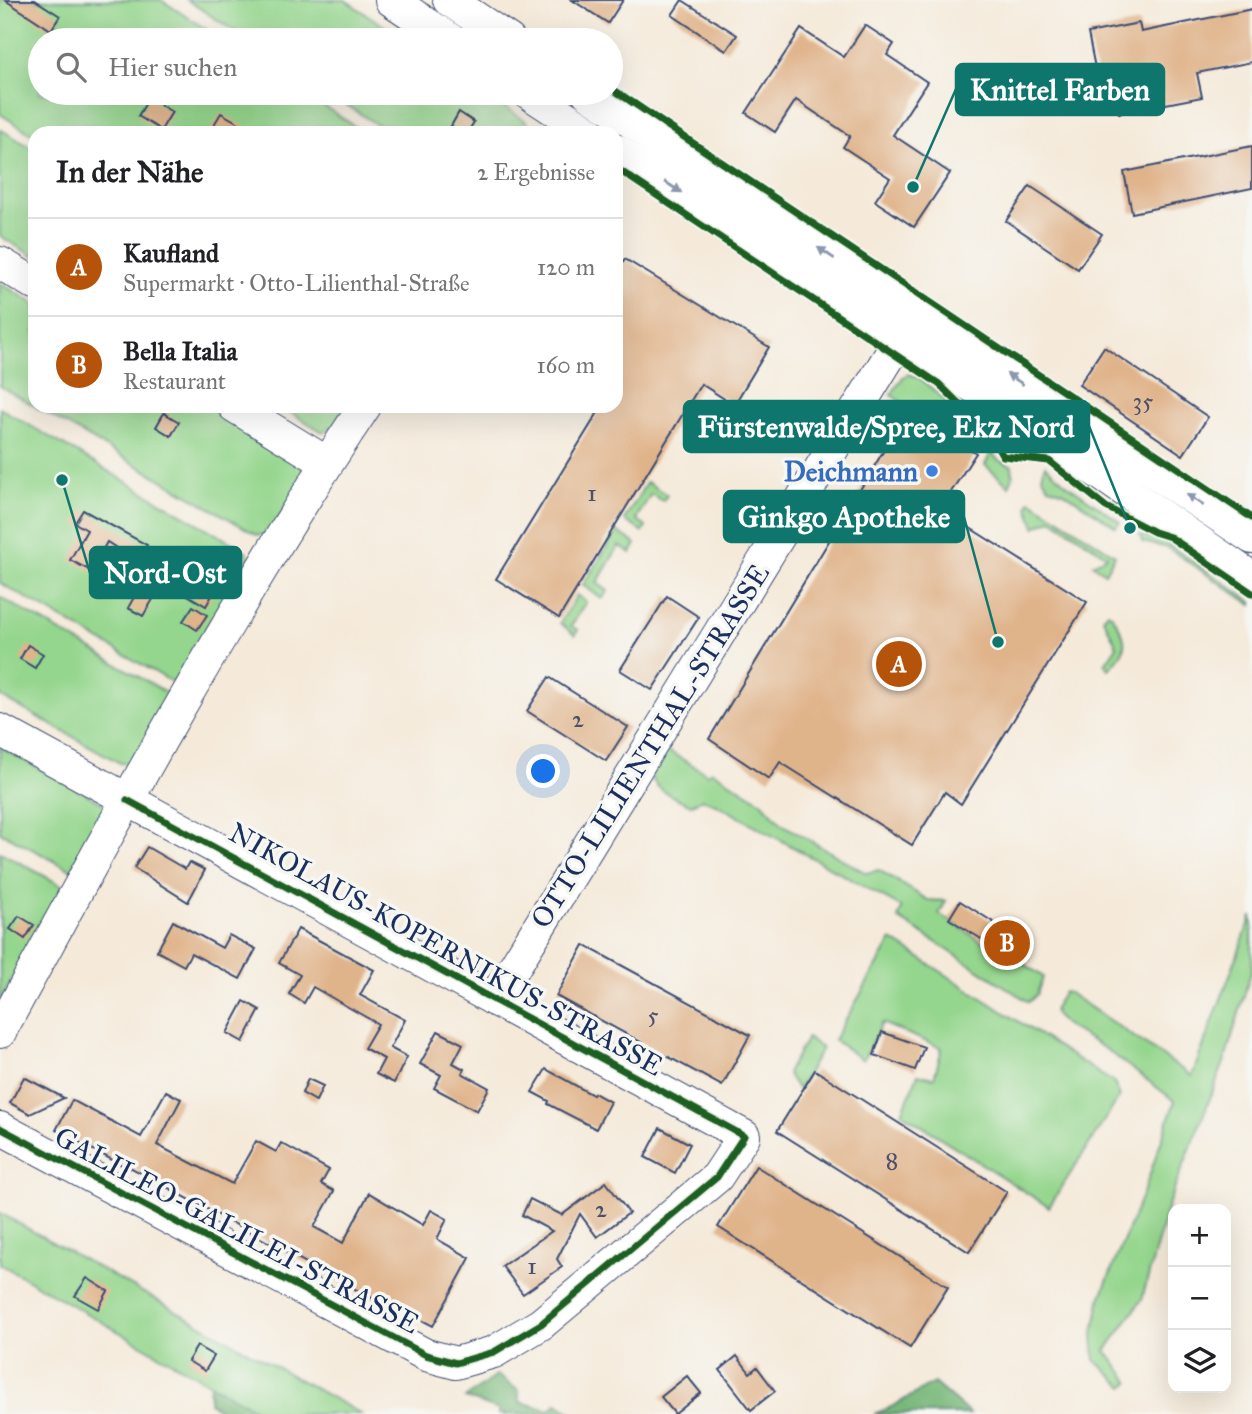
<!DOCTYPE html>
<html lang="de">
<meta charset="utf-8">
<style>
body{margin:0;font-family:"IM FELL Great Primer",serif;background:#f2f2f2;color:#202124}
.controls{position:absolute;right:21px;bottom:21px;display:grid;overflow:hidden;border-radius:14px;box-shadow:0 7px 28px #0002}
.controls button{width:63px;height:63px;display:grid;place-items:center;padding:0;border:0;border-bottom:2px solid #e0e0e0;background:#fff;color:#202124;font:35px sans-serif}
.you{position:absolute;left:544px;top:772px;width:24px;height:24px;margin:-18px;border:5px solid #fff;border-radius:50%;background:#1a73e8;box-shadow:0 0 0 10px #1a73e833}
.badge{display:grid;place-items:center;width:46px;height:46px;border-radius:50%;background:#b45309;color:#fff;font-size:23px;font-weight:700}
.pin{position:absolute;translate:-50% -50%;border:4px solid #fff;box-shadow:0 2px 7px #0006}
.list{margin:0;padding:0;list-style:none}
h2{display:flex;justify-content:space-between;align-items:center;height:91px;margin:0;padding:0 28px;font-size:30px}
h2 small{font-size:23px;font-weight:400;color:#757577}
.list li{display:grid;grid-template-columns:46px 1fr auto;gap:21px;align-items:center;box-sizing:border-box;height:98px;padding:0 28px;border-top:2px solid #e0e0e0}
.list b{display:block;font-size:26px;white-space:nowrap}
.list p{margin:0;font-size:23px;white-space:nowrap;color:#757577}
.list em{font-size:23px;font-style:normal;color:#757577}
.icon{flex:none;width:38px;height:38px;fill:none;stroke:currentColor;stroke-width:2;stroke-linecap:round;stroke-linejoin:round}
.map{position:relative;flex:none;width:1252px;height:1414px;overflow:hidden}
.search{position:absolute;background:#fff;box-shadow:0 7px 28px #0002;left:28px;top:28px;width:595px;height:77px;display:flex;align-items:center;gap:18px;box-sizing:border-box;padding:0 24px;border-radius:38px;color:#757577;font-size:26px}
.panel{position:absolute;background:#fff;box-shadow:0 7px 28px #0002;left:28px;top:126px;width:595px;height:287px;border-radius:21px}
.map>svg:first-child{display:block}
.green{fill:#94d68d;stroke:#588276;stroke-width:2}
.forest{fill:#77b778;stroke:#49736b;stroke-width:2}
.building{fill:#e0b48b}
.lines{fill:none;stroke-linecap:round;stroke-linejoin:round}
.minor-casing{stroke:#3c4b71;stroke-width:34}
.minor{stroke:#fff;stroke-width:32}
.cycleway-casing{stroke:#f6f6f2;stroke-width:11}
.cycleway{stroke:#1b5e20;stroke-width:7}
.oneway{fill:#8d97ae}
.shop-dot{fill:#3f7fe0;stroke:#f6f6f2;stroke-width:2.5}
.labels{text-anchor:middle;dominant-baseline:central;stroke-width:7;stroke-linejoin:round;paint-order:stroke}
.number-label{font-size:24px;fill:#4c5069}
.shop-label{font-size:28px;font-weight:bold;fill:#366cbe;stroke:#f6f6f2;text-anchor:end}
.street-label{font-size:28px;fill:#1b2f5e;stroke:#f6f6f2}
.leader{fill:none;stroke:#0f766e;stroke-width:2.5}
.callout-dot{fill:#0f766e;stroke:#f6f6f2;stroke-width:2.5}
.callout{fill:#0f766e;stroke:#0f766e;stroke-width:2.5}
.callout-label{font-size:30px;text-anchor:middle;font-weight:bold;fill:#fff}
</style>
<div class="map">
<svg width="1252" height="1414" viewBox="0 0 1252 1414">
<rect width="100%" height="100%" fill="#f6f6f2"/>
<filter id="ink" filterUnits="userSpaceOnUse"><feTurbulence type="fractalNoise" baseFrequency=".0143" numOctaves="2"/><feDisplacementMap in="SourceGraphic" scale="14" xChannelSelector="R" yChannelSelector="G"/><feConvolveMatrix kernelMatrix="1 2 1 2 8 2 1 2 1" color-interpolation-filters="sRGB"/></filter>
<filter id="wash" filterUnits="userSpaceOnUse"><feTurbulence type="fractalNoise" baseFrequency=".00686" numOctaves="4" result="noise"/><feDisplacementMap in="SourceGraphic" scale="28" xChannelSelector="R" yChannelSelector="G"/><feGaussianBlur stdDeviation="1.57" result="paint"/><feColorMatrix in="noise" values="0 0 0 0 0 0 0 0 0 0 0 0 0 0 0 0 0 1.4 0 .05"/><feComposite in="paint" operator="in"/></filter>
<g filter="url(#wash)">
<rect width="100%" height="100%" fill="#f5eada"/>
<g class="green">
<polygon points="0,0 161,0 223,40 40,40 40,93 304,93 365,133 35,133 35,136 0,114"/>
<polygon points="187,0 345,0 405,40 248,40"/>
<polygon points="328,93 483,93 527,122 530,133 390,133"/>
<polygon points="0,129 35,150 35,257 0,236"/>
<polygon points="0,283 35,304 35,406 208,406 301,461 304,477 269,535 257,535 0,386"/>
<polygon points="909,374 921,379 980,431 982,438 979,449 969,447 891,395 903,377"/>
<polygon points="693,405 701,411 695,422 707,429 703,436 683,422"/>
<polygon points="280,406 349,406 336,425 323,432"/>
<polygon points="0,408 247,552 251,565 182,680 172,682 0,583"/>
<path d="M986 422 1002 435 1010 454C998 449 991 433 986 422Z"/>
<polygon points="991,452 998,460 1012,466 1013,476 1009,486 985,465"/>
<polygon points="1045,465 1064,482 1120,522 1116,527 1064,492 1049,487 1042,476"/>
<polygon points="647,482 667,495 663,501 651,494 636,519 646,527 643,532 624,520"/>
<polygon points="1030,500 1115,555 1105,573 1093,564 1107,556 1052,519 1035,527 1028,507"/>
<polygon points="617,531 636,544 631,553 619,546 597,583 608,591 602,599 583,585"/>
<polygon points="1140,535 1164,541 1252,602 1252,605 1168,548 1142,542"/>
<polygon points="577,595 586,602 571,626 578,630 575,635 560,623"/>
<polygon points="0,597 167,693 169,700 131,764 120,763 0,696"/>
<path d="M1108 612C1114 616 1116 621 1119 627 1130 645 1123 655 1109 669L1105 664 1117 646 1103 618Z"/>
<polygon points="0,747 108,806 71,870 0,832"/>
<path d="M663 748 708 774 712 771 762 802 782 824 866 873 879 870 928 900 946 901 939 914 1009 959 1013 956 1043 977 1037 994 1029 1002 898 918 902 908 716 804 702 799 691 805C674 797 652 790 649 770Z"/>
<polygon points="0,852 63,886 0,1001"/>
<polygon points="1252,916 1252,969 1225,1060 1168,1205 1142,1299 1106,1351 1130,1382 1124,1387 1095,1360 1093,1335 1101,1296 1145,1188 1175,1101 1107,1050 1064,1024 1055,1015 1054,1008 1064,992 1069,993 1192,1076"/>
<polygon points="892,940 1114,1083 1120,1096 1049,1207 902,1113 918,1074 934,1078 942,1048 882,1023 863,1060 834,1040"/>
<polygon points="807,1038 822,1048 798,1090 787,1073"/>
<polygon points="0,1213 361,1414 263,1414 0,1264"/>
</g>
<g class="forest">
<polygon points="497,1375 518,1390 520,1402 550,1410 557,1403 574,1414 498,1414 499,1410 465,1398"/>
<polygon points="934,1383 970,1414 874,1414 889,1408"/>
<polygon points="210,1384 263,1414 226,1414 209,1402"/>
</g>
<g id="blocks">
<g class="building">
<polygon points="5,0 35,0 60,16 51,30"/>
<polygon points="572,0 623,0 608,23"/>
<polygon points="682,0 737,35 726,51 672,15"/>
<polygon points="1252,9 1252,62 1197,73 1202,97 1119,113 1114,89 1100,93 1088,33 1139,23 1141,32"/>
<polygon points="865,25 894,44 887,55 927,82 893,135 950,173 914,227 875,201 890,178 843,147 850,136 796,100 775,132 746,113 801,29 844,57"/>
<polygon points="149,98 172,112 161,130 138,116"/>
<polygon points="459,112 474,122 467,133 462,133 451,126"/>
<polygon points="221,113 256,133 209,133"/>
<polygon points="1252,146 1252,188 1132,213 1124,172"/>
<polygon points="1030,186 1102,234 1078,269 1006,221"/>
<polygon points="625,259 769,347 734,405 701,384 559,618 496,579 602,406 616,406 616,275"/>
<polygon points="1104,347 1208,417 1183,455 1079,385"/>
<polygon points="909,409 976,453 940,509 1087,602 961,804 945,792 912,845 780,762 769,779 709,739"/>
<polygon points="164,413 179,422 171,436 156,427"/>
<polygon points="83,510 147,545 137,561 107,542 91,571 70,560 87,530 75,523"/>
<polygon points="156,557 214,592 206,606 164,581 143,616 128,608"/>
<polygon points="667,596 699,617 652,690 620,670"/>
<polygon points="193,606 207,615 197,630 183,621"/>
<polygon points="28,645 43,654 35,668 20,659"/>
<polygon points="549,677 628,727 606,761 527,711"/>
<polygon points="147,847 185,869 189,862 205,870 188,902 134,868"/>
<polygon points="960,901 1020,939 1009,956 949,919"/>
<polygon points="19,916 34,925 25,939 10,929"/>
<polygon points="173,921 222,948 229,935 256,949 240,979 191,953 184,966 157,951"/>
<polygon points="298,929 374,970 360,995 405,1020 390,1048 407,1057 394,1083 376,1074 384,1059 364,1048 378,1024 313,987 304,1003 289,994 300,975 279,963"/>
<polygon points="584,945 750,1035 722,1086 556,996"/>
<polygon points="244,1001 260,1010 243,1042 227,1033"/>
<polygon points="438,1031 463,1044 453,1063 464,1069 462,1073 489,1088 477,1111 434,1088 441,1075 420,1064"/>
<polygon points="882,1032 924,1047 915,1070 874,1055"/>
<polygon points="546,1069 593,1095 594,1093 610,1102 596,1129 548,1104 549,1101 532,1092"/>
<polygon points="815,1070 1007,1192 969,1252 777,1131"/>
<polygon points="24,1077 64,1098 30,1114 10,1103"/>
<polygon points="308,1079 323,1086 316,1101 302,1093"/>
<polygon points="166,1091 181,1099 157,1145 232,1184 256,1141 276,1152 281,1143 329,1170 321,1184 334,1191 314,1227 343,1243 369,1193 423,1225 431,1210 447,1219 437,1239 470,1258 433,1326 382,1299 380,1302 345,1284 130,1167 129,1169 56,1130 72,1100 141,1137"/>
<polygon points="660,1128 690,1144 675,1173 645,1157"/>
<polygon points="756,1166 948,1287 910,1348 718,1227"/>
<polygon points="606,1182 629,1213 597,1237 580,1214 557,1259 562,1267 523,1294 502,1266 552,1231 522,1215 530,1199 562,1215"/>
<polygon points="87,1278 108,1291 98,1309 75,1296"/>
<polygon points="197,1346 214,1356 205,1371 188,1361"/>
<polygon points="737,1356 750,1373 757,1367 775,1391 751,1410 720,1370"/>
<polygon points="687,1376 701,1393 675,1414 661,1397"/>
</g>
</g>
</g>
<g filter="url(#ink)">
<use href="#blocks" fill-opacity="0" stroke="#3c4b71" stroke-width="2"/>
<g class="lines">
<g class="minor-casing">
<g id="minor">
<polyline points="391,0 451,40"/>
<polyline points="449,0 509,40"/>
<polyline points="529,93 590,133"/>
<polyline points="588,93 1252,538"/>
<polyline points="616,150 901,337 1252,578"/>
<polyline points="0,263 35,284"/>
<polyline points="234,406 327,463"/>
<polyline points="0,730 744,1136 717,1177 541,1324 494,1352 456,1363 426,1355 0,1128"/>
<polyline points="494,1000 916,313"/>
<path d="M0 1032C115 820 231 607 365 406"/>
</g>
</g>
<use href="#minor" class="minor"/>
<g class="cycleway-casing">
<g id="cycleway">
<polyline points="611,88 1252,518"/>
<polyline points="616,168 939,384 989,433 1003,456 1049,461 1106,507 1154,532 1170,537 1252,593"/>
<polyline points="0,1128 426,1355 456,1363 494,1352 541,1324 717,1177 744,1136 127,800"/>
</g>
</g>
<use href="#cycleway" class="cycleway"/>
</g>
<defs><path id="oneway-solid" d="M-6-.8H1V-3.2L6.5 0L1 3.2V.8H-6Z" transform="scale(1.75)"/></defs>
<g class="oneway">
<use href="#oneway-solid" transform="translate(673 187) rotate(33)"/>
<use href="#oneway-solid" transform="translate(826 253) rotate(-146)"/>
<use href="#oneway-solid" transform="translate(1015 379) rotate(-146)"/>
<use href="#oneway-solid" transform="translate(1195 500) rotate(-146)"/>
</g>
</g>
<circle class="shop-dot" cx="932" cy="471" r="7"/>
<g class="labels">
<g class="number-label">
<text x="1143" y="401">35</text>
<text x="592" y="493">1</text>
<text x="578" y="719">2</text>
<text x="653" y="1015">5</text>
<text x="892" y="1161">8</text>
<text x="601" y="1209">2</text>
<text x="532" y="1266">1</text>
</g>
<g class="shop-label">
<text x="918" y="471">Deichmann</text>
</g>
<g class="street-label">
<text transform="translate(650 746) rotate(-58)">OTTO-LILIENTHAL-STRASSE</text>
<text transform="translate(446 949) rotate(29)">NIKOLAUS-KOPERNIKUS-STRASSE</text>
<text transform="translate(237 1230) rotate(28)">GALILEO-GALILEI-STRASSE</text>
</g>
</g>
<path class="leader" d="M913 187L956 89M1130 528L1089 426M998 642L964 517M62 480L90 573"/>
<g class="callout-dot">
<circle cx="913" cy="187" r="7"/>
<circle cx="1130" cy="528" r="7"/>
<circle cx="998" cy="642" r="7"/>
<circle cx="62" cy="480" r="7"/>
</g>
<g class="callout">
<rect x="956" y="64" width="208" height="51" rx="7"/>
<rect x="684" y="401" width="405" height="51" rx="7"/>
<rect x="724" y="491" width="240" height="51" rx="7"/>
<rect x="90" y="547" width="151" height="51" rx="7"/>
</g>
<g class="callout-label">
<text x="1060" y="100">Knittel Farben</text>
<text x="886" y="437">Fürstenwalde/Spree, Ekz Nord</text>
<text x="844" y="527">Ginkgo Apotheke</text>
<text x="165" y="583">Nord-Ost</text>
</g>
</svg>
<div class="controls">
<button>+</button>
<button>−</button>
<button><svg class="icon" aria-label="layers" viewBox="0 0 24 24"><path d="M12 4l9 5-9 5-9-5zM3 14l9 5 9-5"/></svg></button>
</div>
<div class="you"></div>
<div class="pin badge" style="left:899px;top:664px">A</div>
<div class="pin badge" style="left:1007px;top:943px">B</div>
<div class="search"><svg class="icon" aria-label="search" viewBox="0 0 24 24"><circle cx="10" cy="10" r="6"/><path d="M15 15l6 6"/></svg>Hier suchen</div>
<section class="panel">
<h2>In der Nähe<small>2 Ergebnisse</small></h2>
<ul class="list">
<li><span class="badge">A</span><div><b>Kaufland</b><p>Supermarkt · Otto-Lilienthal-Straße</p></div><em>120 m</em></li>
<li><span class="badge">B</span><div><b>Bella Italia</b><p>Restaurant</p></div><em>160 m</em></li>
</ul>
</section>
</div>
